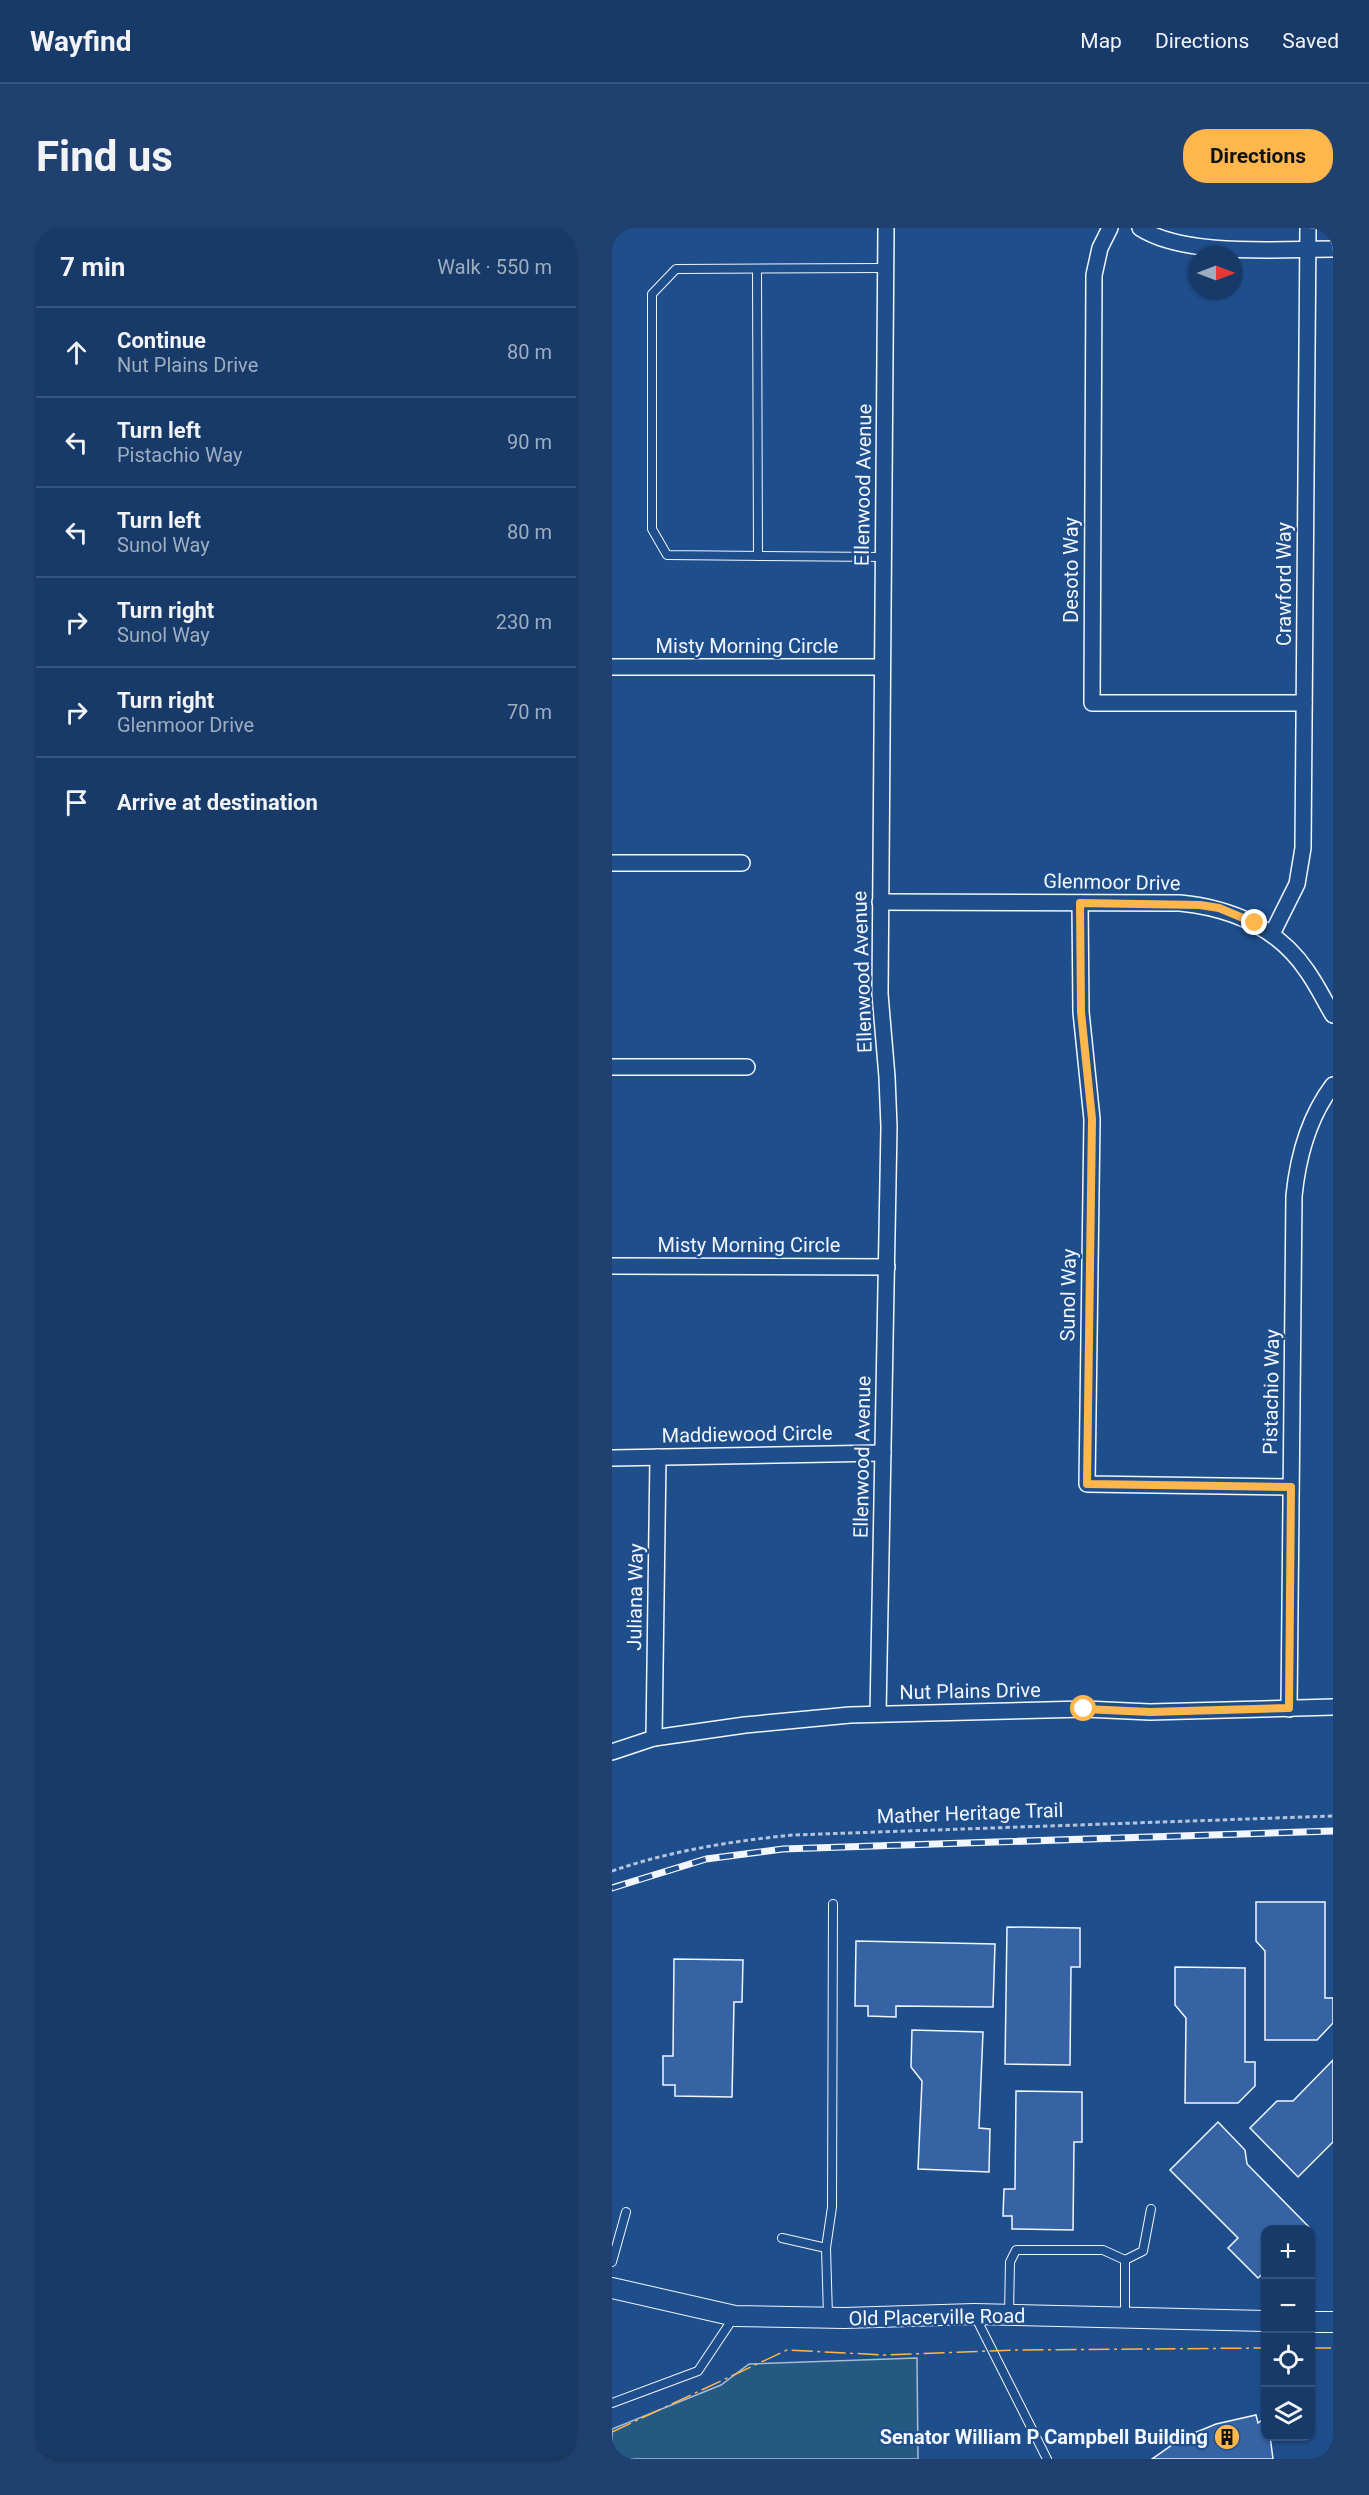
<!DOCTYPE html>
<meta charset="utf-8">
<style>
body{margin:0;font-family:Roboto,sans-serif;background:#20416f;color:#f1f3f6}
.controls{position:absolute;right:18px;bottom:18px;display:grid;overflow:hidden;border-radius:12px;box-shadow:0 2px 4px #0004}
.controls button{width:54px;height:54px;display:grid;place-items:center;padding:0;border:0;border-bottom:2px solid #36547d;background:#173a69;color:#f1f3f6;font:30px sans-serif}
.compass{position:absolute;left:577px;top:18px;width:54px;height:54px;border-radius:50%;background:#173a69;box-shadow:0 2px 4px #0004;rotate:90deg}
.stop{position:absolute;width:18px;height:18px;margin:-14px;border:4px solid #ffb74d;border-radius:50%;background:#fff}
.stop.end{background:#ffb74d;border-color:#fff;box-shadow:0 2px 6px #0008}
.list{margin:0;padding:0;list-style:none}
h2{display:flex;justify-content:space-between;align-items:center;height:78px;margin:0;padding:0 24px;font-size:26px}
h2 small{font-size:20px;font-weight:400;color:#9eadc0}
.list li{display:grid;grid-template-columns:39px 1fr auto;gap:18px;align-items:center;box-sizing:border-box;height:90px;padding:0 24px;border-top:2px solid #36547d}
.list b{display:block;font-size:22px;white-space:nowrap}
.list p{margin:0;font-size:20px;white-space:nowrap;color:#9eadc0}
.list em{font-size:20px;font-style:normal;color:#9eadc0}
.icon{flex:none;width:33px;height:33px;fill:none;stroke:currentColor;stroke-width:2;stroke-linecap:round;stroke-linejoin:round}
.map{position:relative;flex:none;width:721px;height:2231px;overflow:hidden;border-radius:24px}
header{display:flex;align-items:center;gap:36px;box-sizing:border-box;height:84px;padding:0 30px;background:#173a69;border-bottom:2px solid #36547d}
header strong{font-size:28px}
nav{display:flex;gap:33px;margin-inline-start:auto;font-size:21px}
.intro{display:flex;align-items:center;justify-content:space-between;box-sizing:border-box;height:144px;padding:0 36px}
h1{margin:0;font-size:42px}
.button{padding:15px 27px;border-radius:24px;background:#ffb74d;color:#111;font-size:21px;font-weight:700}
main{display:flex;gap:36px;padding:0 36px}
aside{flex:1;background:#173a69;border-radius:24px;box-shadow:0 2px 4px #0004}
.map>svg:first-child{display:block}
.green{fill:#245a82;stroke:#a8bbd7;stroke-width:1.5}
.building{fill:#3563a3;stroke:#f2f6ff;stroke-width:1.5}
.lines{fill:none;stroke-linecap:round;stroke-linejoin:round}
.service-casing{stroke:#f2f6ff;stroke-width:10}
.minor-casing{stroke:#f2f6ff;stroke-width:18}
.tertiary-casing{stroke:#f2f6ff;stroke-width:22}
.path{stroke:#b3c4dc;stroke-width:3;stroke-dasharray:4.5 3;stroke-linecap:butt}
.service{stroke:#1f4e8c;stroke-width:8}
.minor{stroke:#1f4e8c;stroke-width:15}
.tertiary{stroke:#1f4e8c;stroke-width:20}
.rail-casing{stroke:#f2f6ff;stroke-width:7}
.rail{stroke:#1f4e8c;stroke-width:4.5;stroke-dasharray:14;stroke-linecap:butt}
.power{stroke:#ffb74d;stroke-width:1.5;stroke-dasharray:21 4.5 3 4.5;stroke-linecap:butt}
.route{stroke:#ffb74d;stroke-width:8}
.labels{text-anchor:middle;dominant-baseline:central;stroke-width:4.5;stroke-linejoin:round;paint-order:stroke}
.street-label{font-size:20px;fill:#f2f6ff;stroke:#1f4e8c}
.poi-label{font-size:20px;font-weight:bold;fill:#f2f6ff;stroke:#1f4e8c;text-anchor:end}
</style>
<header>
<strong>Wayfind</strong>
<nav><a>Map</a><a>Directions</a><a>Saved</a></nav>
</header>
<div class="intro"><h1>Find us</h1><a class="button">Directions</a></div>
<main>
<aside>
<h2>7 min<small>Walk · 550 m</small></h2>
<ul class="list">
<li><svg class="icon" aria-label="ahead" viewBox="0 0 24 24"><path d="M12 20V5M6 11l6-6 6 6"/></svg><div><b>Continue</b><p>Nut Plains Drive</p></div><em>80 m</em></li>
<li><svg class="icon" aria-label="left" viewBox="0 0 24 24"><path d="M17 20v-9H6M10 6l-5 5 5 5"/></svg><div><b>Turn left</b><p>Pistachio Way</p></div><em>90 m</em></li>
<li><svg class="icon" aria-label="left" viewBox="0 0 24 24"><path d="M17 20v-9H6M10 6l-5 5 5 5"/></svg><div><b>Turn left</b><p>Sunol Way</p></div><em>80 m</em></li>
<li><svg class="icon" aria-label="right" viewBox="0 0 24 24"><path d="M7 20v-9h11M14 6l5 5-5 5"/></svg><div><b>Turn right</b><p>Sunol Way</p></div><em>230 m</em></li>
<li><svg class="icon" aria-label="right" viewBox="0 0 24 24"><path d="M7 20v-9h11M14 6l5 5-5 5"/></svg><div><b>Turn right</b><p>Glenmoor Drive</p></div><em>70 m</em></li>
<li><svg class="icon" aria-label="arrive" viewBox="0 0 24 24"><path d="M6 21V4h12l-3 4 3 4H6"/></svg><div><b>Arrive at destination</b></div></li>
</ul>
</aside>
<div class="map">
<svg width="721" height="2231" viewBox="0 0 721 2231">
<rect width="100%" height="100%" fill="#1f4e8c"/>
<polygon class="green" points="305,2130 306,2231 0,2231 0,2201 109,2157 137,2136"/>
<g class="building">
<polygon points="644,1674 713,1674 713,1770 721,1770 721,1795 705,1812 653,1812 653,1723 644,1713"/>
<polygon points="395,1699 468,1700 468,1739 459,1739 458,1837 393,1836"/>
<polygon points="244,1713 383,1716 381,1779 284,1778 284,1789 256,1788 256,1778 243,1778"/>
<polygon points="62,1731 131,1732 130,1774 122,1774 120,1869 63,1868 63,1857 51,1857 51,1828 61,1828"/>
<polygon points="563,1739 633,1740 633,1834 643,1834 643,1858 626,1875 573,1875 574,1790 563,1777"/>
<polygon points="300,1802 371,1804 367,1900 378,1901 377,1944 306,1941 310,1853 299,1839"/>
<polygon points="721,1832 721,1914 686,1949 638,1900 665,1873 681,1873"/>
<polygon points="404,1863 470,1864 470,1914 462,1914 461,2002 400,2001 400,1988 391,1988 392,1961 403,1961"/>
<polygon points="606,1894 633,1922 635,1936 697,1999 695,2002 654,2002 654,2043 646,2050 616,2020 626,2010 558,1942"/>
<polygon points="644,2187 646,2195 654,2189 654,2208 658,2208 661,2231 540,2231 570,2210 604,2196"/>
</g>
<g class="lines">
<g class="service-casing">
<g id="service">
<polyline points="145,41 146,328"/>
<polyline points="271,329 55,327 40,301 40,66 64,41 274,40"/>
<polyline points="170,2010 214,2020"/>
<polyline points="513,2032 531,2023 539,1981"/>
<polyline points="513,2032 513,2088"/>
<polyline points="0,2034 14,1984"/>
<polyline points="397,2085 398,2034 404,2022 491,2022 513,2032"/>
<polyline points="216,2088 214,2020 220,1979 221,1676"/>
<polyline points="363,2088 435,2231"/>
<polyline points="0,2175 86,2143 122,2089"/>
</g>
</g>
<g class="minor-casing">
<g id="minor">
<polyline points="498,0 488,20 482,47 480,475 692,475"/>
<path d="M528 0C572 29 667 21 721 21"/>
<polyline points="0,439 270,439"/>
<polyline points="0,635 130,635"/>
<path d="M268 674 568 675C619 680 666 700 695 743 705 757 712 772 721 787"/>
<polyline points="468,675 469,784 480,891 475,1256 679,1259"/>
<polyline points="660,706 685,656 691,620 696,0"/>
<polyline points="0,839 135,839"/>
<polyline points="0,1038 275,1039"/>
<polyline points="0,1230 271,1225"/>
<path d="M677 1481 682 968C686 928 696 890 721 857"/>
<polyline points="266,1486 277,899 275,849 268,766 274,0"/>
<polyline points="42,1510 46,1229"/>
<polyline points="0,1524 42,1510 133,1497 238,1487 473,1481 538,1484 721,1479"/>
</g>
</g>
<g class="tertiary-casing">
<g id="tertiary">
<polyline points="0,2060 123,2088 232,2090 362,2086 654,2093"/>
<polyline points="698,2094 721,2094"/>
</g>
</g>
<path class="path" d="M0 1643C58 1623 120 1613 181 1607L721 1588"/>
<use href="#service" class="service"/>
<use href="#minor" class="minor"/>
<use href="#tertiary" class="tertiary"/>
<g class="rail-casing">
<polyline id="rail" points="0,1660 94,1631 171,1621 721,1603"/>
</g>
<use href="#rail" class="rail"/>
<g class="power">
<polyline points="698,2120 721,2120"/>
<polyline points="0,2204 175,2122 273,2127 406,2122 654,2120"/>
</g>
</g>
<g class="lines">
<polyline class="route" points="472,1481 538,1484 677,1480 679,1259 475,1256 480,891 469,784 468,675 588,677 607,680 643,695"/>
</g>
<defs>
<g id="building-disc" transform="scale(1.35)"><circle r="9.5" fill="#ffb74d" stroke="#1f4e8c"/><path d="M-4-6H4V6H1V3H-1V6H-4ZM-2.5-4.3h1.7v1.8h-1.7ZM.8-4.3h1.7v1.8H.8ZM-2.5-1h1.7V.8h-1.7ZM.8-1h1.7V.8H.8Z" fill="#111"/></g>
</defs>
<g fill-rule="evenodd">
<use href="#building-disc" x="615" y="2209"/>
</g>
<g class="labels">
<g class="street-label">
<text transform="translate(251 257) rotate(-89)">Ellenwood Avenue</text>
<text transform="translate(459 342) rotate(-90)">Desoto Way</text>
<text transform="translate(672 356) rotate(-90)">Crawford Way</text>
<text x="135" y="418">Misty Morning Circle</text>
<text transform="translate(500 654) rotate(1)">Glenmoor Drive</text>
<text transform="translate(250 744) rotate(-92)">Ellenwood Avenue</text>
<text x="137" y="1017">Misty Morning Circle</text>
<text transform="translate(456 1067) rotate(-89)">Sunol Way</text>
<text transform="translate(659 1164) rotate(-89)">Pistachio Way</text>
<text transform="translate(135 1206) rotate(-1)">Maddiewood Circle</text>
<text transform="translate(250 1229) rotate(-89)">Ellenwood Avenue</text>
<text transform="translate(23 1369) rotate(-89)">Juliana Way</text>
<text transform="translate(358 1463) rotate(-1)">Nut Plains Drive</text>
<text transform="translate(358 1585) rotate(-2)">Mather Heritage Trail</text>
<text transform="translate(325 2089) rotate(-1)">Old Placerville Road</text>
</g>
<g class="poi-label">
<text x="596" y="2209">Senator William P Campbell Building</text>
</g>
</g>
</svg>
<div class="controls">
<button>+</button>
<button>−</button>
<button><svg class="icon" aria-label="locate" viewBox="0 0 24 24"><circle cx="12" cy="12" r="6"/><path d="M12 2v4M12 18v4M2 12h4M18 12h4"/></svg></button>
<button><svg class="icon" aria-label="layers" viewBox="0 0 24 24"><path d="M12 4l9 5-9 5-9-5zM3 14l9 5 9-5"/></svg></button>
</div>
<svg class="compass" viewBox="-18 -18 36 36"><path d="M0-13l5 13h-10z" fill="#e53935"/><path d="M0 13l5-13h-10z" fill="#9eadc0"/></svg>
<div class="stop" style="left:472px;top:1481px"></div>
<div class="stop end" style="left:643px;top:695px"></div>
</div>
</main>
